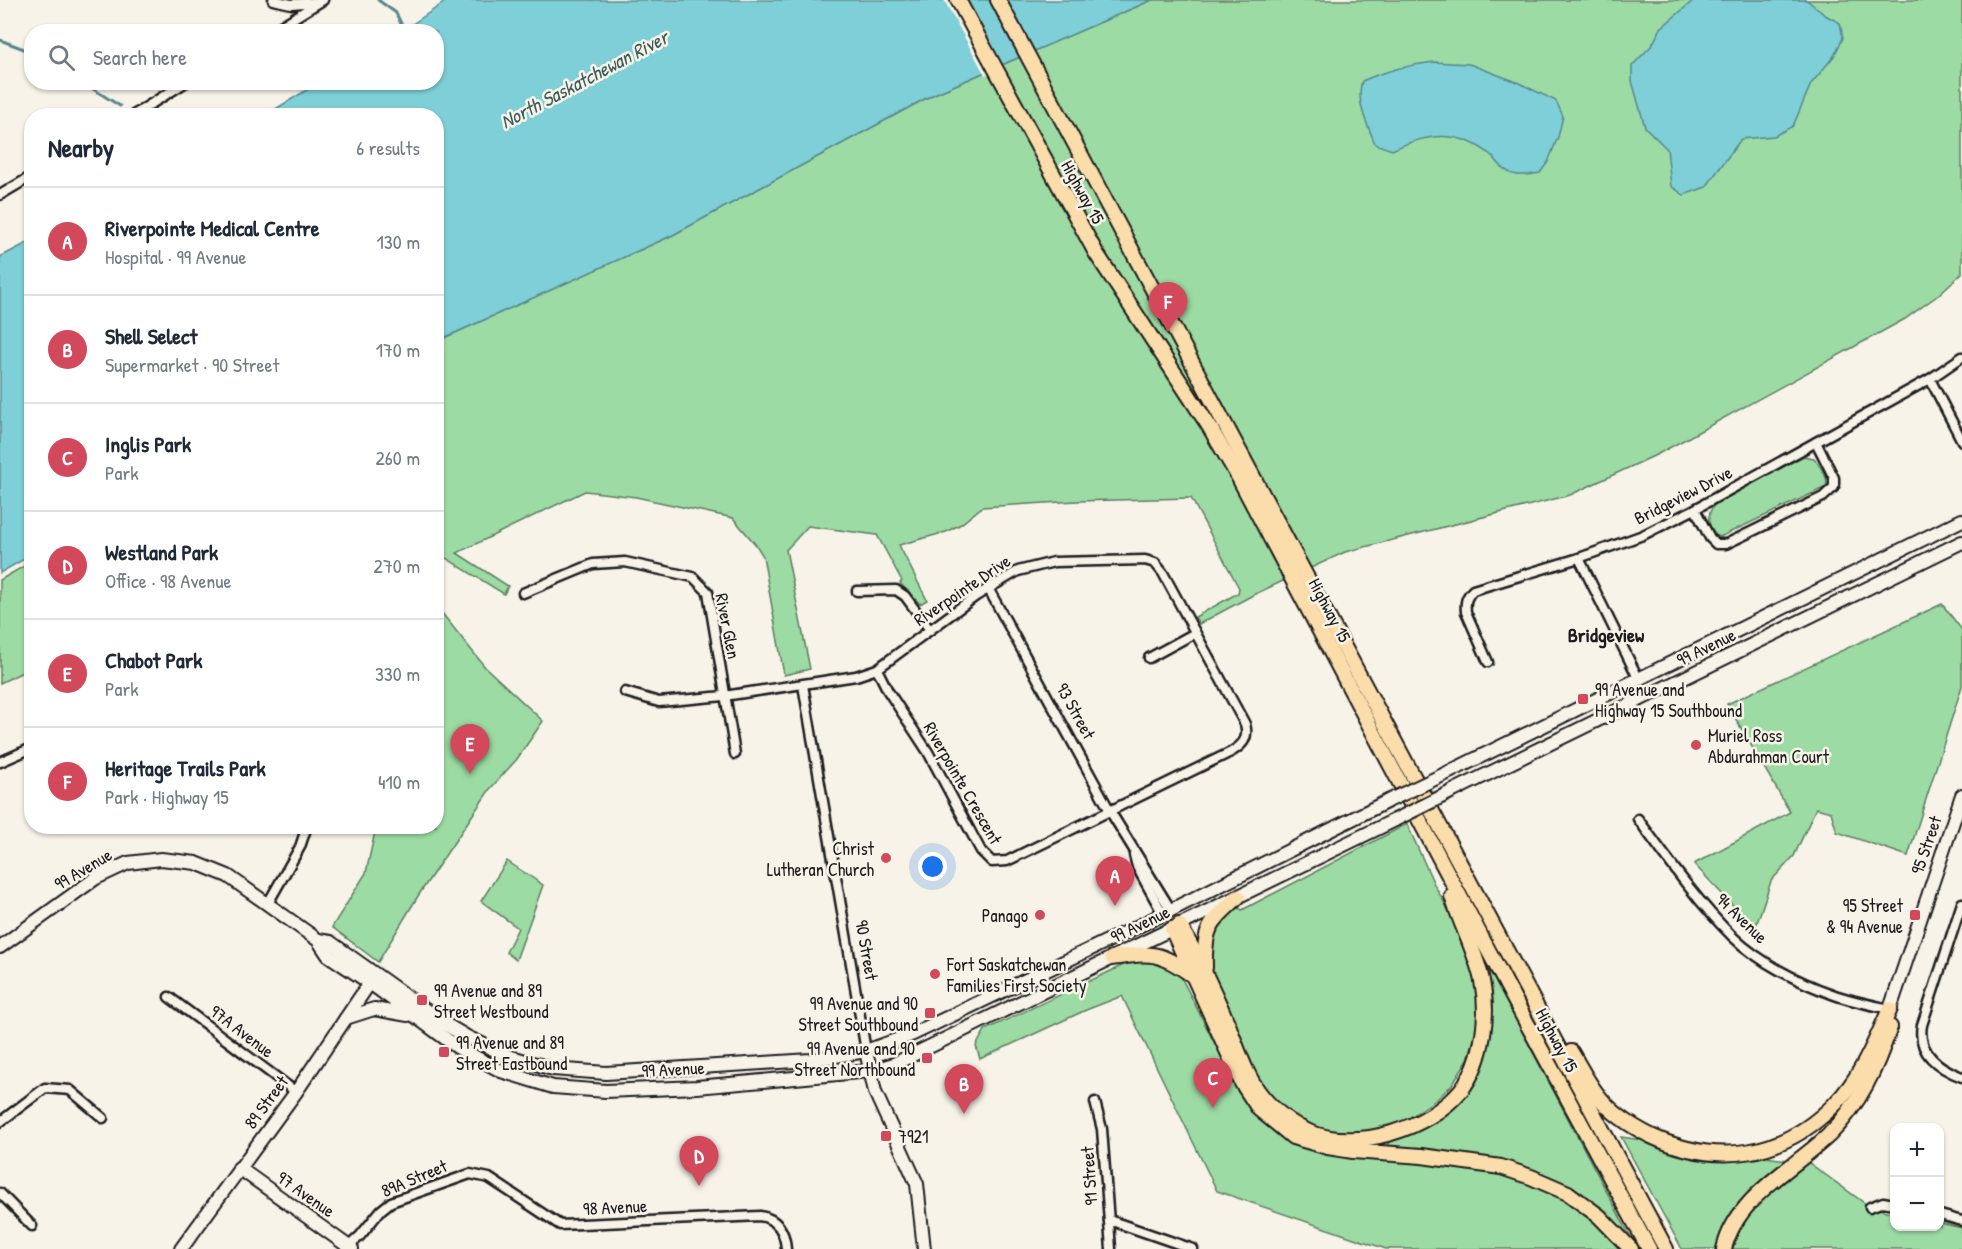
<!DOCTYPE html>
<meta charset="utf-8">
<style>
body{margin:0;font-family:"Patrick Hand",sans-serif;background:#f2f2f3;color:#1f2937}
.controls{position:absolute;right:18px;bottom:18px;display:grid;overflow:hidden;border-radius:12px;box-shadow:0 2px 4px #0004}
.controls button{width:54px;height:54px;display:grid;place-items:center;padding:0;border:0;border-bottom:2px solid #e0e1e3;background:#fff;color:#1f2937;font:30px sans-serif}
.you{position:absolute;left:933px;top:867px;width:21px;height:21px;margin:-15px;border:4px solid #fff;border-radius:50%;background:#1a73e8;box-shadow:0 0 0 9px #1a73e833}
.badge{display:grid;place-items:center;width:39px;height:39px;border-radius:50%;background:#d1495b;color:#fff;font-size:20px;font-weight:700}
.pin{position:absolute;translate:-50% -50px;filter:drop-shadow(0 2px 3px #0008)}
.pin::after{content:'';position:absolute;top:32px;width:21px;height:18px;background:inherit;clip-path:polygon(0 0,100% 0,50% 100%)}
.list{margin:0;padding:0;list-style:none}
h2{display:flex;justify-content:space-between;align-items:center;height:78px;margin:0;padding:0 24px;font-size:26px}
h2 small{font-size:20px;font-weight:400;color:#747a83}
.list li{display:grid;grid-template-columns:39px 1fr auto;gap:18px;align-items:center;box-sizing:border-box;height:108px;padding:0 24px;border-top:2px solid #e0e1e3}
.list b{display:block;font-size:22px;white-space:nowrap}
.list p{margin:0;font-size:20px;white-space:nowrap;color:#747a83}
.list em{font-size:20px;font-style:normal;color:#747a83}
.icon{flex:none;width:33px;height:33px;fill:none;stroke:currentColor;stroke-width:2;stroke-linecap:round;stroke-linejoin:round}
.map{position:relative;flex:none;width:1962px;height:1249px;overflow:hidden}
.search{position:absolute;background:#fff;box-shadow:0 2px 4px #0004;left:24px;top:24px;width:420px;height:66px;display:flex;align-items:center;gap:15px;box-sizing:border-box;padding:0 21px;border-radius:24px;color:#747a83;font-size:22px}
.panel{position:absolute;background:#fff;box-shadow:0 2px 4px #0004;left:24px;top:108px;width:420px;height:726px;border-radius:24px}
.map>svg:first-child{display:block}
.green{fill:#9cdba4;stroke:#5c7c60;stroke-width:1.5}
.water{fill:#7ecfd7;stroke:#57878c;stroke-width:1.5}
.pier{fill:#f7f3e8}
.lines{fill:none;stroke-linecap:round;stroke-linejoin:round}
.stream{stroke:#57878c;stroke-width:3}
.street-casing{stroke:#1c1c1c;stroke-width:13}
.secondary-casing{stroke:#1c1c1c;stroke-width:16}
.primary-casing{stroke:#1c1c1c;stroke-width:18}
.street{stroke:#f7f3e8;stroke-width:8}
.secondary{stroke:#f7f3e8;stroke-width:12}
.primary{stroke:#fbddab;stroke-width:14}
.secondary-bridge-casing{stroke:#1c1c1c;stroke-width:16;stroke-linecap:butt}
.secondary-bridge{stroke:#f7f3e8;stroke-width:12}
.poi-dot{fill:#d1495b;stroke:#f7f3e8;stroke-width:2}
.labels{text-anchor:middle;dominant-baseline:central;stroke-width:5;stroke-linejoin:round;paint-order:stroke}
.street-label{font-size:18px;fill:#1c1c1c;stroke:#f7f3e8}
.poi-label{font-size:18px;fill:#1c1c1c;stroke:#f7f3e8;text-anchor:start}
.water-label{font-size:20px;font-style:italic;fill:#3e5b5d;stroke:#f7f3e8}
.neighbourhood-label{font-size:20px;font-weight:bold;fill:#1c1c1c;stroke:#f7f3e8}
</style>
<div class="map">
<svg width="1962" height="1249" viewBox="0 0 1962 1249">
<rect width="100%" height="100%" fill="#f7f3e8"/>
<filter id="ink" filterUnits="userSpaceOnUse"><feTurbulence type="fractalNoise" baseFrequency=".0167" numOctaves="2"/><feDisplacementMap in="SourceGraphic" scale="12" xChannelSelector="R" yChannelSelector="G"/><feConvolveMatrix kernelMatrix="1 2 1 2 8 2 1 2 1" color-interpolation-filters="sRGB"/></filter>
<g filter="url(#ink)">
<g class="green">
<polygon points="1152,0 1962,0 1962,273 1937,296 1905,319 1658,454 1570,495 1345,552 1253,595 1199,624 1195,617 1238,593 1239,588 1191,498 1077,501 982,507 961,524 946,532 899,545 927,600 920,604 900,583 902,581 877,535 808,526 786,550 810,669 784,675 763,556 756,545 733,518 636,497 585,491 457,553 508,586 504,594 446,558 437,563 437,341 671,236 932,95"/>
<path d="M1803 456 1814 458C1820 467 1829 476 1826 487L1720 537C1706 533 1706 514 1715 504Z"/>
<polygon points="31,562 31,668 0,683 0,580"/>
<polygon points="1942,604 1962,630 1962,686 1908,856 1837,832 1831,812 1816,808 1794,856 1771,881 1755,929 1694,864 1790,812 1727,704"/>
<polygon points="437,607 485,667 543,721 517,759 490,789 418,896 378,962 332,927 366,873 376,827 436,826"/>
<polygon points="1407,824 1434,884 1450,913 1475,973 1479,1023 1468,1059 1451,1086 1437,1099 1400,1124 1378,1133 1345,1135 1315,1129 1295,1120 1269,1098 1255,1074 1212,975 1208,956 1215,926 1238,907 1242,910"/>
<polygon points="507,861 543,885 516,960 506,952 518,928 481,901"/>
<polygon points="1142,958 1167,965 1180,975 1244,1101 1256,1115 1328,1150 1511,1175 1570,1200 1628,1249 1386,1249 1217,1191 1122,996 1086,1010 980,1059 976,1046 985,1030 1128,963"/>
<polygon points="1489,972 1491,973 1637,1249 1547,1180 1387,1147 1388,1143 1409,1132 1464,1092 1490,1000 1488,975"/>
<polygon points="1621,1137 1809,1163 1870,1207 1894,1213 1894,1226 1940,1226 1940,1223 1962,1228 1962,1249 1682,1249"/>
</g>
<g class="water">
<polygon points="448,0 1152,0 932,95 671,236 437,341 436,116 264,116 318,83 436,82 436,32 402,31"/>
<polygon points="1694,0 1807,0 1825,15 1840,23 1843,38 1834,56 1811,84 1793,126 1774,136 1741,139 1706,187 1684,195 1671,186 1667,149 1645,127 1632,81 1632,66 1652,45 1661,28"/>
<path d="M1434 62 1469 64 1517 82 1556 101 1563 116 1558 137 1548 162 1540 173C1533 174 1524 176 1517 175 1504 173 1500 164 1492 156 1460 129 1428 133 1392 150L1375 144C1368 125 1355 102 1362 81 1386 70 1408 65 1434 62Z"/>
<polygon points="31,241 31,555 0,573 0,257"/>
</g>
<polygon class="pier" points="944,0 968,0 1005,67 985,75"/>
<g class="lines">
<g class="stream">
<polyline points="378,0 396,13 404,30"/>
<polyline points="0,40 32,52"/>
<polyline points="82,82 120,106"/>
</g>
<g class="street-casing">
<g id="street">
<polyline points="273,0 291,4 317,2"/>
<polyline points="271,32 323,0"/>
<polyline points="132,116 186,82"/>
<polyline points="0,195 32,176"/>
<polyline points="1930,379 1962,441"/>
<polyline points="1695,509 1710,538 1716,544 1726,544 1823,497 1834,487 1834,478 1816,442"/>
<polyline points="1579,558 1639,680"/>
<polyline points="988,588 1110,811 1171,910"/>
<polyline points="857,591 896,590 905,596 930,630"/>
<polyline points="523,593 593,564 625,562 693,577 708,592 735,754"/>
<polyline points="1149,658 1195,633"/>
<path d="M1488 662 1466 612C1465 602 1466 597 1473 590L1579 558 1643 535 1695 509 1930 379 1962 357"/>
<polyline points="803,685 866,1051"/>
<path d="M625 692 659 702 724 696 856 676 877 669 976 596 1018 571 1054 562 1145 560 1155 563 1163 573 1245 724C1249 738 1243 745 1231 752L1007 861 992 862 981 851 928 752 888 691 877 669"/>
<polyline points="0,762 32,748"/>
<path d="M1638 819C1668 860 1697 901 1733 937 1759 962 1798 982 1832 994 1851 1001 1871 1005 1890 1009"/>
<polyline points="1134,855 1137,867 1163,914"/>
<path d="M1962 903 1922 1025C1917 1053 1938 1068 1962 1077"/>
<polyline points="267,905 300,847 307,826"/>
<polyline points="169,997 296,1092"/>
<polyline points="1095,1102 1102,1129 1111,1249"/>
<polyline points="0,1122 45,1088 70,1090 103,1118"/>
<polyline points="0,1193 32,1226"/>
<polyline points="1870,1207 1883,1202 1894,1204"/>
<polyline points="1940,1215 1962,1221"/>
<polyline points="1109,1220 1193,1249"/>
<path d="M346 1249 360 1236 381 1210 391 1202 470 1174 489 1178 560 1225 760 1216C778 1219 785 1232 786 1249"/>
</g>
</g>
<g class="secondary-casing">
<g id="secondary">
<polyline points="1445,774 1962,520"/>
<polyline points="1453,791 1962,542"/>
<polyline points="318,940 330,942 445,1024 467,1037 508,1056 553,1069 606,1073 811,1060 866,1051 913,1034 1149,921 1388,801"/>
<polyline points="0,947 96,878 128,863 161,859 196,863 228,876 318,940 328,955 370,983 457,1047 501,1071 553,1087 606,1091 697,1087 870,1071 894,1064 1395,820"/>
<polyline points="1890,1009 1962,795"/>
<polyline points="346,1018 374,1009 408,1015"/>
<polyline points="866,1051 875,1092 917,1184 924,1249"/>
<polyline points="239,1168 352,1249"/>
<polyline points="181,1249 296,1092 373,978"/>
</g>
</g>
<g class="primary-casing">
<g id="primary">
<polyline points="958,0 1096,253 1209,426 1238,476 1523,1016 1649,1249"/>
<polyline points="998,0 1666,1249"/>
<path d="M1179 925C1199 958 1214 992 1229 1027 1239 1053 1248 1083 1268 1103 1279 1114 1294 1126 1309 1132 1357 1152 1429 1129 1461 1090 1473 1075 1480 1054 1483 1035 1492 976 1469 949 1452 896"/>
<polyline points="1172,929 1242,1083 1259,1109 1293,1137 1328,1147 1353,1151 1422,1156 1501,1167 1531,1177 1568,1193 1599,1216 1631,1249"/>
<path d="M1112 958C1152 952 1158 951 1192 975"/>
<path d="M1205 968C1204 927 1209 924 1238 897"/>
<path d="M1571 1052C1580 1067 1589 1085 1600 1098 1613 1114 1633 1127 1651 1136 1718 1167 1783 1157 1835 1104 1861 1078 1875 1042 1890 1009"/>
<path d="M1724 1249C1736 1197 1793 1169 1829 1135 1860 1104 1876 1068 1890 1027"/>
</g>
</g>
<use href="#street" class="street"/>
<use href="#secondary" class="secondary"/>
<use href="#primary" class="primary"/>
<g class="secondary-bridge-casing">
<g id="secondary-bridge">
<polyline points="1388,801 1445,774"/>
<polyline points="1395,820 1453,791"/>
</g>
</g>
<use href="#secondary-bridge" class="secondary-bridge"/>
</g>
</g>
<g class="poi-dot">
<rect x="1577" y="693" width="12" height="12" rx="3"/>
<circle cx="1696" cy="745" r="6"/>
<circle cx="886" cy="858" r="6"/>
<circle cx="1040" cy="915" r="6"/>
<rect x="1909" y="909" width="12" height="12" rx="3"/>
<circle cx="935" cy="974" r="6"/>
<rect x="416" y="994" width="12" height="12" rx="3"/>
<rect x="924" y="1007" width="12" height="12" rx="3"/>
<rect x="438" y="1046" width="12" height="12" rx="3"/>
<rect x="921" y="1052" width="12" height="12" rx="3"/>
<rect x="880" y="1130" width="12" height="12" rx="3"/>
</g>
<g class="labels">
<g class="street-label">
<text transform="translate(1083 192) rotate(61)">Highway 15</text>
<text transform="translate(1683 495) rotate(-27)">Bridgeview Drive</text>
<text transform="translate(962 590) rotate(-34)">Riverpointe Drive</text>
<text transform="translate(1330 610) rotate(62)">Highway 15</text>
<text transform="translate(728 626) rotate(79)">River Glen</text>
<text transform="translate(1706 647) rotate(-26)">99 Avenue</text>
<text transform="translate(1076 711) rotate(61)">93 Street</text>
<text transform="translate(963 783) rotate(60)">Riverpointe Crescent</text>
<text transform="translate(1926 845) rotate(-71)">95 Street</text>
<text transform="translate(83 869) rotate(-31)">99 Avenue</text>
<text transform="translate(1742 918) rotate(44)">94 Avenue</text>
<text transform="translate(1140 924) rotate(-26)">99 Avenue</text>
<text transform="translate(867 950) rotate(80)">90 Street</text>
<text transform="translate(242 1031) rotate(37)">97A Avenue</text>
<text transform="translate(1557 1040) rotate(62)">Highway 15</text>
<text transform="translate(673 1069) rotate(-3)">99 Avenue</text>
<text transform="translate(266 1102) rotate(-54)">89 Street</text>
<text transform="translate(1089 1176) rotate(-94)">91 Street</text>
<text transform="translate(414 1178) rotate(-23)">89A Street</text>
<text transform="translate(306 1194) rotate(35)">97 Avenue</text>
<text transform="translate(615 1207) rotate(-3)">98 Avenue</text>
</g>
<g class="poi-label">
<text x="1595" y="689">99 Avenue and<tspan x="1595" dy="21">Highway 15 Southbound</tspan></text>
<text x="1708" y="735">Muriel Ross<tspan x="1708" dy="21">Abdurahman Court</tspan></text>
<text x="874" y="848" text-anchor="end">Christ<tspan x="874" dy="21">Lutheran Church</tspan></text>
<text x="1903" y="905" text-anchor="end">95 Street<tspan x="1903" dy="21">&amp; 94 Avenue</tspan></text>
<text x="1028" y="915" text-anchor="end">Panago</text>
<text x="947" y="964">Fort Saskatchewan<tspan x="947" dy="21">Families First Society</tspan></text>
<text x="434" y="990">99 Avenue and 89<tspan x="434" dy="21">Street Westbound</tspan></text>
<text x="918" y="1003" text-anchor="end">99 Avenue and 90<tspan x="918" dy="21">Street Southbound</tspan></text>
<text x="456" y="1042">99 Avenue and 89<tspan x="456" dy="21">Street Eastbound</tspan></text>
<text x="915" y="1048" text-anchor="end">99 Avenue and 90<tspan x="915" dy="21">Street Northbound</tspan></text>
<text x="898" y="1136">7921</text>
</g>
<g class="water-label">
<text transform="translate(584 79) rotate(-28)">North Saskatchewan River</text>
</g>
<g class="neighbourhood-label">
<text x="1606" y="634">Bridgeview</text>
</g>
</g>
</svg>
<div class="controls">
<button>+</button>
<button>−</button>
</div>
<div class="you"></div>
<div class="pin badge" style="left:1115px;top:906px">A</div>
<div class="pin badge" style="left:964px;top:1114px">B</div>
<div class="pin badge" style="left:1213px;top:1108px">C</div>
<div class="pin badge" style="left:699px;top:1186px">D</div>
<div class="pin badge" style="left:470px;top:774px">E</div>
<div class="pin badge" style="left:1168px;top:332px">F</div>
<div class="search"><svg class="icon" aria-label="search" viewBox="0 0 24 24"><circle cx="10" cy="10" r="6"/><path d="M15 15l6 6"/></svg>Search here</div>
<section class="panel">
<h2>Nearby<small>6 results</small></h2>
<ul class="list">
<li><span class="badge">A</span><div><b>Riverpointe Medical Centre</b><p>Hospital · 99 Avenue</p></div><em>130 m</em></li>
<li><span class="badge">B</span><div><b>Shell Select</b><p>Supermarket · 90 Street</p></div><em>170 m</em></li>
<li><span class="badge">C</span><div><b>Inglis Park</b><p>Park</p></div><em>260 m</em></li>
<li><span class="badge">D</span><div><b>Westland Park</b><p>Office · 98 Avenue</p></div><em>270 m</em></li>
<li><span class="badge">E</span><div><b>Chabot Park</b><p>Park</p></div><em>330 m</em></li>
<li><span class="badge">F</span><div><b>Heritage Trails Park</b><p>Park · Highway 15</p></div><em>410 m</em></li>
</ul>
</section>
</div>
